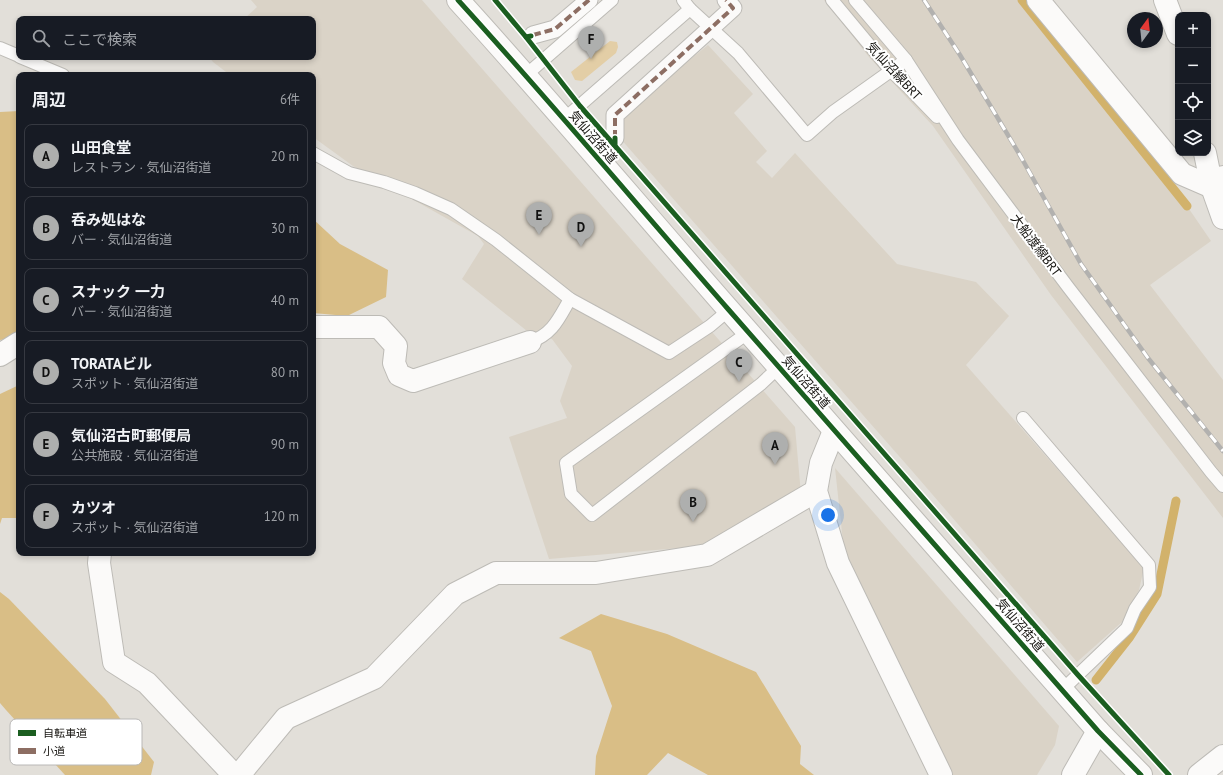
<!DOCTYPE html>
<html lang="ja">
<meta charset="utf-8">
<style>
body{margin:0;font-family:"PT Sans","Noto Sans JP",sans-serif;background:#20242c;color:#f1f3f6}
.controls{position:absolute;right:12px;top:12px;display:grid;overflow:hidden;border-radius:8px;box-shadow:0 2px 6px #0003}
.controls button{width:36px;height:36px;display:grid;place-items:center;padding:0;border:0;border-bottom:1px solid #363941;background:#171b24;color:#f1f3f6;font:20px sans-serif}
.compass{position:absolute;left:1127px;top:12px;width:36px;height:36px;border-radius:50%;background:#171b24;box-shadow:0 2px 6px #0003;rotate:15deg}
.you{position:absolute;left:828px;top:515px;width:14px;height:14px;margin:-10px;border:3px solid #fff;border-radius:50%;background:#1a73e8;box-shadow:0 0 0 6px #1a73e833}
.badge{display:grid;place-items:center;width:26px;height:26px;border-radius:50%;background:#aeafae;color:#111;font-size:13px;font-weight:700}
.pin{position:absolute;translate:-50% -33px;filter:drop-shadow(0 1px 2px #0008)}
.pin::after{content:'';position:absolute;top:21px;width:14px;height:12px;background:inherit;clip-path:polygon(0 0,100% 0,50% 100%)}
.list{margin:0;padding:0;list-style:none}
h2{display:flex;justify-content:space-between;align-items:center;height:52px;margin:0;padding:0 16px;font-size:17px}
h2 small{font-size:13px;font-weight:400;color:#9ea1a6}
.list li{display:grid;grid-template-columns:26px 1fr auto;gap:12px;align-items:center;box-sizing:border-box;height:64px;margin:0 8px 8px;padding:0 8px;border:1px solid #363941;border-radius:8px}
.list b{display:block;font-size:15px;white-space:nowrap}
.list p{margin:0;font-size:13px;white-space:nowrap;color:#9ea1a6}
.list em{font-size:13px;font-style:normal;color:#9ea1a6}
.icon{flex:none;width:22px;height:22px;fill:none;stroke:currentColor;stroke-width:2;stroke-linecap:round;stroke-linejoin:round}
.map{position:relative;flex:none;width:1223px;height:775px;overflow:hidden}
.search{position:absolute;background:#171b24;box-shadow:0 2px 6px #0003;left:16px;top:16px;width:300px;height:44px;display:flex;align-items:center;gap:10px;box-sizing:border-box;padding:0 14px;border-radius:8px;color:#9ea1a6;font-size:15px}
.panel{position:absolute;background:#171b24;box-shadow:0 2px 6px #0003;left:16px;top:72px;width:300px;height:484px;border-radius:8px}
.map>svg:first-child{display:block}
.built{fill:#dad3c7}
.green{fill:#e3cea6}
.forest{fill:#d9be86}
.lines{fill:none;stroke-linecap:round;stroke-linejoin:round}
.stream{stroke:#d2b26b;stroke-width:9}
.service-casing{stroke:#bdbbb6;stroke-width:14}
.pedestrian-casing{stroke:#bdbbb6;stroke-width:19}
.minor-casing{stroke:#bdbbb6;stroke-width:24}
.tertiary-casing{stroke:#bdbbb6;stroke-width:24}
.service{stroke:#fbfaf9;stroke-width:12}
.pedestrian{stroke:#fbfaf9;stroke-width:17}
.minor{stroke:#fbfaf9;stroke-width:22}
.tertiary{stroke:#fbfaf9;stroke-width:22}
.rail-casing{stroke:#b2b1af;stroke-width:4.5}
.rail{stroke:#fff;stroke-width:3;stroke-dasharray:9;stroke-linecap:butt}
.quiet{stroke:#8d6e63;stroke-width:4;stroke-dasharray:8 4;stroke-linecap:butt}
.cycleway-casing{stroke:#fff;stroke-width:8}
.cycleway{stroke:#1b5e20;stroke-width:5}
.labels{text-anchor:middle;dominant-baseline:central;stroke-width:4;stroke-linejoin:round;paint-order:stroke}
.street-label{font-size:13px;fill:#161410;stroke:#fff}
.key{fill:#fff;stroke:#b9b8b7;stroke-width:1}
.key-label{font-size:11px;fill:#161410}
</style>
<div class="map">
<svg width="1223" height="775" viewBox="0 0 1223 775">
<rect width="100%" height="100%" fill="#e2dfd9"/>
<g class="built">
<polygon points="251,0 422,0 795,427 801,494 703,546 549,559 509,437 567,418 560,401 572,366 552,339 532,335 462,279 484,244 478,236 353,166 313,137 313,75 230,75 213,62 209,57 313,57 313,19 244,19 257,7"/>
<polygon points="824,0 1021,0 1187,206 1211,241 1150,285 1223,380 1223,518 1051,295 933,126 869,57"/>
<polygon points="708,45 753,94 734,113 767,151 756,162 772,178 795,153 897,264 976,282 1009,316 966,365 1144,568 1139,590 1122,622 1077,662 913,472 619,137 626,111"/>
<polygon points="835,468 1059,726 1055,745 1037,775 949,775 845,560"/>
</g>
<polygon class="green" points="610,41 617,42 618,47 616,53 582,81 575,80 571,72"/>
<g class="forest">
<polygon points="19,111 19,337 0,340 0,112"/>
<polygon points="313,219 340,244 388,270 386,297 347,316 313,313"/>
<polygon points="19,385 19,518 2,518 0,524 0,394"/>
<polygon points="0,592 9,599 105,699 154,762 151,775 65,775 6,710 0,703"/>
<polygon points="601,614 667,634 756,672 801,746 800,764 814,775 708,775 668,753 647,775 595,775 596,756 612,706 591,651 559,638"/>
</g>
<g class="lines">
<g class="stream">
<polyline points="1022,0 1187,206"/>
<polyline points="1096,680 1129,638 1157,594 1176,501"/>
</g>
<g class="service-casing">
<g id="service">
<polyline points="832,0 891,71 907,86 937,117"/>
<polyline points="855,0 906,60 958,140 1068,287 1211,472 1223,486"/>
<polyline points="690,9 738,53 807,135 833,112 906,60"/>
<polyline points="0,48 19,56"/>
<polyline points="20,57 63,75"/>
<polyline points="526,75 612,0"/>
<polyline points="563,120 690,9 683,0"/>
<polyline points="313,153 349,173 384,182 415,193 451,209 496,240 570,299 669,353 710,326 729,310"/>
<polyline points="749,332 566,463 571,494 592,515 761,384 779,367"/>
<path d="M530 342C553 334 559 318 570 299"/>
<polyline points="1023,418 1149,565 1150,587 1135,609 1127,628 1062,690"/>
</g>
</g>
<g class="pedestrian-casing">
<g id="pedestrian">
<polyline points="533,35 555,29 589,0"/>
<polyline points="615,138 615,115 733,8 726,0"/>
</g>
</g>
<g class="minor-casing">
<g id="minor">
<polyline points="1038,0 1182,174 1212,187 1223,177"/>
<polyline points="1165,0 1178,34"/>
<polyline points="1205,153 1212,187 1223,218"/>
<polyline points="313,327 379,327 396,346 394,363 399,375 413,381 530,342"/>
<polyline points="0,355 19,343"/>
<polyline points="100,553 99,563 114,662 147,683 234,775"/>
<polyline points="239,775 286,718 374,678 455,594 496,573 596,573 707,555 816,491"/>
<polyline points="1199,775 1223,756"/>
</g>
</g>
<g class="tertiary-casing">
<g id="tertiary">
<path d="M458 0C550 101 638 206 728 309 851 450 975 590 1098 731L1141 775"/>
<polyline points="834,431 821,463 816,491 838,563 941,775"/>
<polyline points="1073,775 1098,731"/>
</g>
</g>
<use href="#service" class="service"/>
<use href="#pedestrian" class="pedestrian"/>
<use href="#minor" class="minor"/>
<use href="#tertiary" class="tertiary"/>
<g class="rail-casing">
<polyline id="rail" points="924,0 960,55 1021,157 1081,264 1148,358 1223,451"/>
</g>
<use href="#rail" class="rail"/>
<g class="quiet">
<polyline points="533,35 555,29 589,0"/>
<polyline points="615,138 615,115 733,8 726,0"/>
</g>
<g class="cycleway-casing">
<g id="cycleway">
<path d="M458 0C550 101 638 206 728 309 851 450 975 590 1098 731L1141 775"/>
<polyline points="495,0 526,37 531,36"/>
<polyline points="526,37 580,106 615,146"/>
<polyline points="615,138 615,146 1078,675 1169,775"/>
</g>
</g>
<use href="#cycleway" class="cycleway"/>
</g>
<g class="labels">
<g class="street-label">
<text transform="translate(894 71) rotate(47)">気仙沼線BRT</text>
<text transform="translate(593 137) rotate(49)">気仙沼街道</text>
<text transform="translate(1036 245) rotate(53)">大船渡線BRT</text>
<text transform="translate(806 382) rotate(49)">気仙沼街道</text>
<text transform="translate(1020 625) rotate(49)">気仙沼街道</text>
</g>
</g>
<rect x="10" y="719" width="132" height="46" rx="6" class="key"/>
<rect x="18" y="730" width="18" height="6" fill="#1b5e20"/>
<rect x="18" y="748" width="18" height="6" fill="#8d6e63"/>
<g class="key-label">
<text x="43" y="737">自転車道</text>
<text x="43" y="755">小道</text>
</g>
</svg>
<div class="controls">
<button>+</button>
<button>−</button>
<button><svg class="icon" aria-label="locate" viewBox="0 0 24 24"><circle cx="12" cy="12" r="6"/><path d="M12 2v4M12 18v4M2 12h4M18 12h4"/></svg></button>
<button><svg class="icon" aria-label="layers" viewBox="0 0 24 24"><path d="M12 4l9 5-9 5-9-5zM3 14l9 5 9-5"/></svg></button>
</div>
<svg class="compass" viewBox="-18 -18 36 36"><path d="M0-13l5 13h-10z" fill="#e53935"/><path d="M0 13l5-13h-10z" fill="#9ea1a6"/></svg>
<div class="you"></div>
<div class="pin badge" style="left:775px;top:465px">A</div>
<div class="pin badge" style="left:693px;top:522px">B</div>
<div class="pin badge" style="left:739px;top:382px">C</div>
<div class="pin badge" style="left:581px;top:247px">D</div>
<div class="pin badge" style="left:539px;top:235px">E</div>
<div class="pin badge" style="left:591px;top:59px">F</div>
<div class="search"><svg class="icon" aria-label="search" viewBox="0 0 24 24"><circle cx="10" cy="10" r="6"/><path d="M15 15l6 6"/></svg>ここで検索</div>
<section class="panel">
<h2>周辺<small>6件</small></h2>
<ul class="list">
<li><span class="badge">A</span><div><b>山田食堂</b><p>レストラン · 気仙沼街道</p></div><em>20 m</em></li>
<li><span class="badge">B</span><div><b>呑み処はな</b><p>バー · 気仙沼街道</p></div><em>30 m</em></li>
<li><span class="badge">C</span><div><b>スナック 一力</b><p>バー · 気仙沼街道</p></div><em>40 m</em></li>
<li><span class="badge">D</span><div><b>TORATAビル</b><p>スポット · 気仙沼街道</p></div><em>80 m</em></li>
<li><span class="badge">E</span><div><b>気仙沼古町郵便局</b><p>公共施設 · 気仙沼街道</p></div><em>90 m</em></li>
<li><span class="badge">F</span><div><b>カツオ</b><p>スポット · 気仙沼街道</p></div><em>120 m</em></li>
</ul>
</section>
</div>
